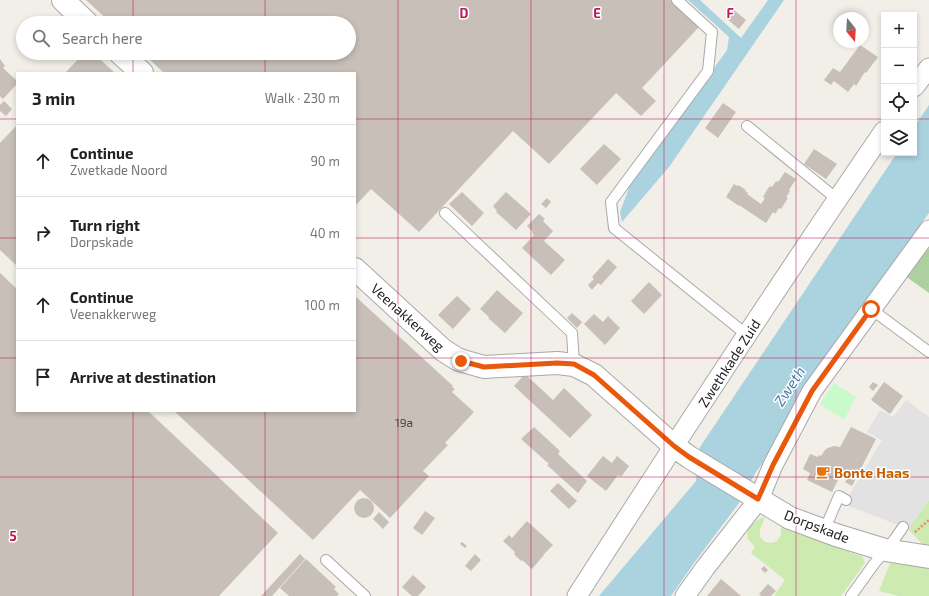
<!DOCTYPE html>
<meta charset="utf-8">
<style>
body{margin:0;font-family:"Exo 2",sans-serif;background:#f2f2f2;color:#222}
.controls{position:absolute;right:12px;top:12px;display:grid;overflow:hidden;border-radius:0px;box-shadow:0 2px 6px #0003}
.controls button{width:36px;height:36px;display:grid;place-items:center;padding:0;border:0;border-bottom:1px solid #e0e0e0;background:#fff;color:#222;font:20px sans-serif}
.compass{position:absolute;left:833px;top:12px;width:36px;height:36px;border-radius:50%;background:#fff;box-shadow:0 2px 6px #0003;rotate:162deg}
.stop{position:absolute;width:12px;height:12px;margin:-9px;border:3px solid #ea580c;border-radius:50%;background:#fff}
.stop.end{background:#ea580c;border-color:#fff;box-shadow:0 1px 4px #0008}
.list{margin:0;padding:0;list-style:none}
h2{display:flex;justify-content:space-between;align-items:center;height:52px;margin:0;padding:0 16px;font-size:17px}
h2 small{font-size:13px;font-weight:400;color:#767676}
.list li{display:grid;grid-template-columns:26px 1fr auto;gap:12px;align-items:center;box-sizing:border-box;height:72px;padding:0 16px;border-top:1px solid #e0e0e0}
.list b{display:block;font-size:15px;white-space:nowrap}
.list p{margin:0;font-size:13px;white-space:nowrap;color:#767676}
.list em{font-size:13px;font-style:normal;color:#767676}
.icon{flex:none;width:22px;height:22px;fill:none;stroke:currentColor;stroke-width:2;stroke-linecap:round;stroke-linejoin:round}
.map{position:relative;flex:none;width:929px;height:596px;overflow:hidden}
.search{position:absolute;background:#fff;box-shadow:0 2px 6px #0003;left:16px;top:16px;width:340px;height:44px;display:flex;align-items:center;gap:10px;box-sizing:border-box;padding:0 14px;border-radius:22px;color:#767676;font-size:15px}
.panel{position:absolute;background:#fff;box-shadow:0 2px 6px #0003;left:16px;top:72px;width:340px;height:340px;border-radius:0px}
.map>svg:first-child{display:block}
.grass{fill:#cdebb0}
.forest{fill:#add19e}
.park{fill:#c8facc}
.parking{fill:#e2e2e2}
.water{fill:#aad3df}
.building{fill:#c7bfb8}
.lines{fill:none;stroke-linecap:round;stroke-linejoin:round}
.service-casing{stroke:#a9a9a9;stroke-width:12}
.minor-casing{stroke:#a9a9a9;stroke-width:21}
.tertiary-casing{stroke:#a9a9a9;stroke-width:24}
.path{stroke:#fa8072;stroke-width:2.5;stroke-dasharray:2 2;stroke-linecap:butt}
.service{stroke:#fff;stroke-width:10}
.minor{stroke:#fff;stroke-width:19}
.tertiary{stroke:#fff;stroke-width:22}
.route{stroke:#ea580c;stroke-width:5}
.grid{fill:none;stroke:#c2185b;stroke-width:1;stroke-opacity:0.55}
.labels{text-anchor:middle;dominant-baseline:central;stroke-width:3;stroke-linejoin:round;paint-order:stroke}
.number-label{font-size:12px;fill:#4b4948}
.street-label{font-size:14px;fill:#222;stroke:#fff}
.food-label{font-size:14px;font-weight:bold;fill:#c56008;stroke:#fff;text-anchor:start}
.water-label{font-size:15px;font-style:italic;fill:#4a7aab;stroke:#fff}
.grid-label{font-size:13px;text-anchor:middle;font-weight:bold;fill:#c2185b;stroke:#fff;stroke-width:3;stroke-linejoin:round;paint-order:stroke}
</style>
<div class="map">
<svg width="929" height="596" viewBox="0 0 929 596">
<rect width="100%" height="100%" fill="#f2efe9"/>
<g class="grass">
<polygon points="929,500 929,548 925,547 908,529"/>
<polygon points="765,517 760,530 760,537 765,542 771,543 777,541 781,535 781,526 863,557 865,563 841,596 774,596 785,580 751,553 755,547 747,538 749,523 752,524 761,518"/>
<polygon points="890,563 929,568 929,596 898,596 879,591"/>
</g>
<polygon class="forest" points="923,245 929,249 929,293 901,273"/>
<polygon class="park" points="834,383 856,397 844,420 820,404"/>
<polygon class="parking" points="906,400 929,417 929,500 908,529 844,504 882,440 867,432 880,410 893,417"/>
<g class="water">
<polygon points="688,0 700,0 741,38 768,0 784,0 669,167 622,222 620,212 630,185 727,50 729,37"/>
<polygon points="929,105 929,213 825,356 768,456 756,472 739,503 694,563 671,596 599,596 696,481 700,447 897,153 914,153 914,127"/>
</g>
<g class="building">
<polygon points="86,0 670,0 699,27 642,88 656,101 641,116 616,93 549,164 513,131 419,232 371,189 355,206 355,73 164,73 143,53 349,53 349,23 111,23"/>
<polygon points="734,10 746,20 739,29 727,19"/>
<polygon points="860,45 878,57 866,73 865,72 856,86 854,84 848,92 834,81 831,85 824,80 833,68 840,72"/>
<polygon points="84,53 93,53 115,73 65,73"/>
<polygon points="0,59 5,66 3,68 17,81 17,84 3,99 0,96"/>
<polygon points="4,101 12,109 6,116 0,111 0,105"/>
<polygon points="723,103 736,112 718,138 705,128"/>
<polygon points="17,125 17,266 0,250 0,143"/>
<polygon points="604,144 621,159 597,185 580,169"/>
<polygon points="814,149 837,164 826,179 804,164"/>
<polygon points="785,172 796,179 789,190 790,191 786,197 788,198 781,209 779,208 775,214 773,212 766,223 739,205 739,206 726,197 734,184 737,186 738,185 746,190 745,191 748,193 747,194 761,204 765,198 763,197 767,190 770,186 772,187 776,181 778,182"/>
<polygon points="462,192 484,213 472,226 449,204"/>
<polygon points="506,192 531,214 516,230 496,212 497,211 493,206"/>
<polygon points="547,198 551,202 546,208 541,204"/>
<polygon points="539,214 545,219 543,221 553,231 544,241 565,260 551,275 522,248 534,235 532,233 533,232 527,226"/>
<polygon points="608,259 617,267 601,285 598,283 592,290 588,285 594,279 592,277"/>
<polygon points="0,273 17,289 17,411 148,411 278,533 219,596 0,596"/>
<polygon points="649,282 662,295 644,314 631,301"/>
<polygon points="497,290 523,313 505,333 488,318 489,317 480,309"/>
<polygon points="355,296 453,386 452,387 455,389 452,392 474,412 445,443 448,445 423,471 429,476 390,518 360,490 313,540 174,411 355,411"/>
<polygon points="457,296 471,309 453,329 438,315"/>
<polygon points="572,313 582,322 577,328 567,318"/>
<polygon points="594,314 603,322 608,316 620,328 605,345 584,324"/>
<polygon points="525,374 553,400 564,388 592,415 570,438 514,386"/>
<polygon points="873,382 878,385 873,391 869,387"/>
<polygon points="884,382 903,396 890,414 871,400"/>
<polygon points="534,427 560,451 558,454 587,481 578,493 547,465 549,464 521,439"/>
<polygon points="851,427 876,439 852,486 845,482 848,477 841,474 832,492 807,480 810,473 803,469 810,454 818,457 819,455 821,456 825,450 828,448 834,446 840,447"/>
<polygon points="603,456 612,463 617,456 629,466 621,477 618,475 606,491 587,476"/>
<polygon points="558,483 577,501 569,509 550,491"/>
<circle cx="364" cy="508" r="10"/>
<polygon points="425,511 435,518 422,535 413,528"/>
<polygon points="379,512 389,522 383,529 373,519"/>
<polygon points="527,521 553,545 543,555 544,555 532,569 522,560 521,561 514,554 515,552 503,541 509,535 512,538"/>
<polygon points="462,542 467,546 465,548 460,544"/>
<polygon points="300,554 305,559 272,596 261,596"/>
<polygon points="475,554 481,560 471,571 465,566"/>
<polygon points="306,559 336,587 334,589 339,594 337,596 289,596 280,588"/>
<polygon points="764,566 768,570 765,573 761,569"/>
<polygon points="413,575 426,587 418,596 412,596 402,587"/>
<polygon points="721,579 741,596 707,596"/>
<polygon points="768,584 776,591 771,596 761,596 759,594"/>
</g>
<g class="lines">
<g class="service-casing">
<g id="service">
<polyline points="677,0 712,32 708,71 611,202 614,228 747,335"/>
<polyline points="747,126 837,199"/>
<polyline points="445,213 572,333 574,365"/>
<polyline points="871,309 929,352"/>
<polyline points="824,531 839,496 846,500"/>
<polyline points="326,560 365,596"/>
<polyline points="851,596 874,564 894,540 903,527"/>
</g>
</g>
<g class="minor-casing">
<g id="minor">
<polyline points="914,87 929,68"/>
<path d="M577 596C677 440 779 284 884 131"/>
<polyline points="685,596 705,568 759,499 773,465 812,391 929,230"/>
</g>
</g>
<g class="tertiary-casing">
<g id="tertiary">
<polyline points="63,0 87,23"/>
<polyline points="120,53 142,73"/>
<polyline points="355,269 443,350 457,359 463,361 484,367 557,363 574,365 594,375 674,446 689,457 790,518 836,535 885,550 929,557"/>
</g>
</g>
<polyline class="path" points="915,532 929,520"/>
<use href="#service" class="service"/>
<use href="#minor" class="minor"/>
<use href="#tertiary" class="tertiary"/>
</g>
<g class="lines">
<polyline class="route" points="461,361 484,367 557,363 574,364 594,375 674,446 689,457 758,499 773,465 812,391 871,309"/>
</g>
<path class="grid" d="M133 0V23M265 0V23M398 0V596M531 0V596M664 0V596M796 0V596M133 53V73M265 53V73M0 119H17M355 119H884M914 119H929M0 238H17M355 238H929M0 358H17M355 358H929M133 411V596M265 411V596M0 477H929"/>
<defs>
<g id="cafe-bare" transform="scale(1.08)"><path d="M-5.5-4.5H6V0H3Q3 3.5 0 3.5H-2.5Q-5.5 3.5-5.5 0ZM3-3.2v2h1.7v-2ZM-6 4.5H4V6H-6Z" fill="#e8710a" stroke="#fff" stroke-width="2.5" paint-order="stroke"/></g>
</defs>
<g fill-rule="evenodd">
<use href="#cafe-bare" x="823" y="472"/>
</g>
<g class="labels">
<g class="number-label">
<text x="404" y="422">19a</text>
</g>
<g class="street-label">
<text transform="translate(408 317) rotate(42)">Veenakkerweg</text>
<text transform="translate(729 363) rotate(-57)">Zwethkade Zuid</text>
<text transform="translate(817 526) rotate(21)">Dorpskade</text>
</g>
<g class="food-label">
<text x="834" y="472">Bonte Haas</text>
</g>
<g class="water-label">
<text transform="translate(789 386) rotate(-57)">Zweth</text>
</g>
</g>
<g class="grid-label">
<text x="464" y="18">D</text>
<text x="597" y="18">E</text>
<text x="730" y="18">F</text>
<text x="13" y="541">5</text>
</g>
</svg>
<div class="controls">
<button>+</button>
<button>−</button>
<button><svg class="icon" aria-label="locate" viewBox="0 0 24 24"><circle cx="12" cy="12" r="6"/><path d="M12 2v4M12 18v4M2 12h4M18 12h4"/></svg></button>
<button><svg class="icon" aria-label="layers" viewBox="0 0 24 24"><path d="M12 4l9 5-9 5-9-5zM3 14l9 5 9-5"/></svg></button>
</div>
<svg class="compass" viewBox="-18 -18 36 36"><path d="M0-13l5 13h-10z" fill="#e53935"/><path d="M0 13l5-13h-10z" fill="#767676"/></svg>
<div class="stop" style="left:871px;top:309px"></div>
<div class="stop end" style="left:461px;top:361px"></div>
<div class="search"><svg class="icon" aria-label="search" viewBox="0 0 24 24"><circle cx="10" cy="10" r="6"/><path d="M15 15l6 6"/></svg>Search here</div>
<section class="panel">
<h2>3 min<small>Walk · 230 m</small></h2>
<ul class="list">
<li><svg class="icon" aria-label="ahead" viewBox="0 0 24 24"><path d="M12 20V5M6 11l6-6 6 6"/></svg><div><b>Continue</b><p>Zwetkade Noord</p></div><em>90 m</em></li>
<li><svg class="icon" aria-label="right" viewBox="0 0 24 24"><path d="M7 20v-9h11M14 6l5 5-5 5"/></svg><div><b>Turn right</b><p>Dorpskade</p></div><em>40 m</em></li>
<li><svg class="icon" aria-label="ahead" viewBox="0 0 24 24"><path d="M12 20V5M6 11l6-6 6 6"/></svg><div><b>Continue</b><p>Veenakkerweg</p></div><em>100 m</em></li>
<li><svg class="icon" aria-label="arrive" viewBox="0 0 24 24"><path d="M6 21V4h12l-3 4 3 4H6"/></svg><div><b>Arrive at destination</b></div></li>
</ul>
</section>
</div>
